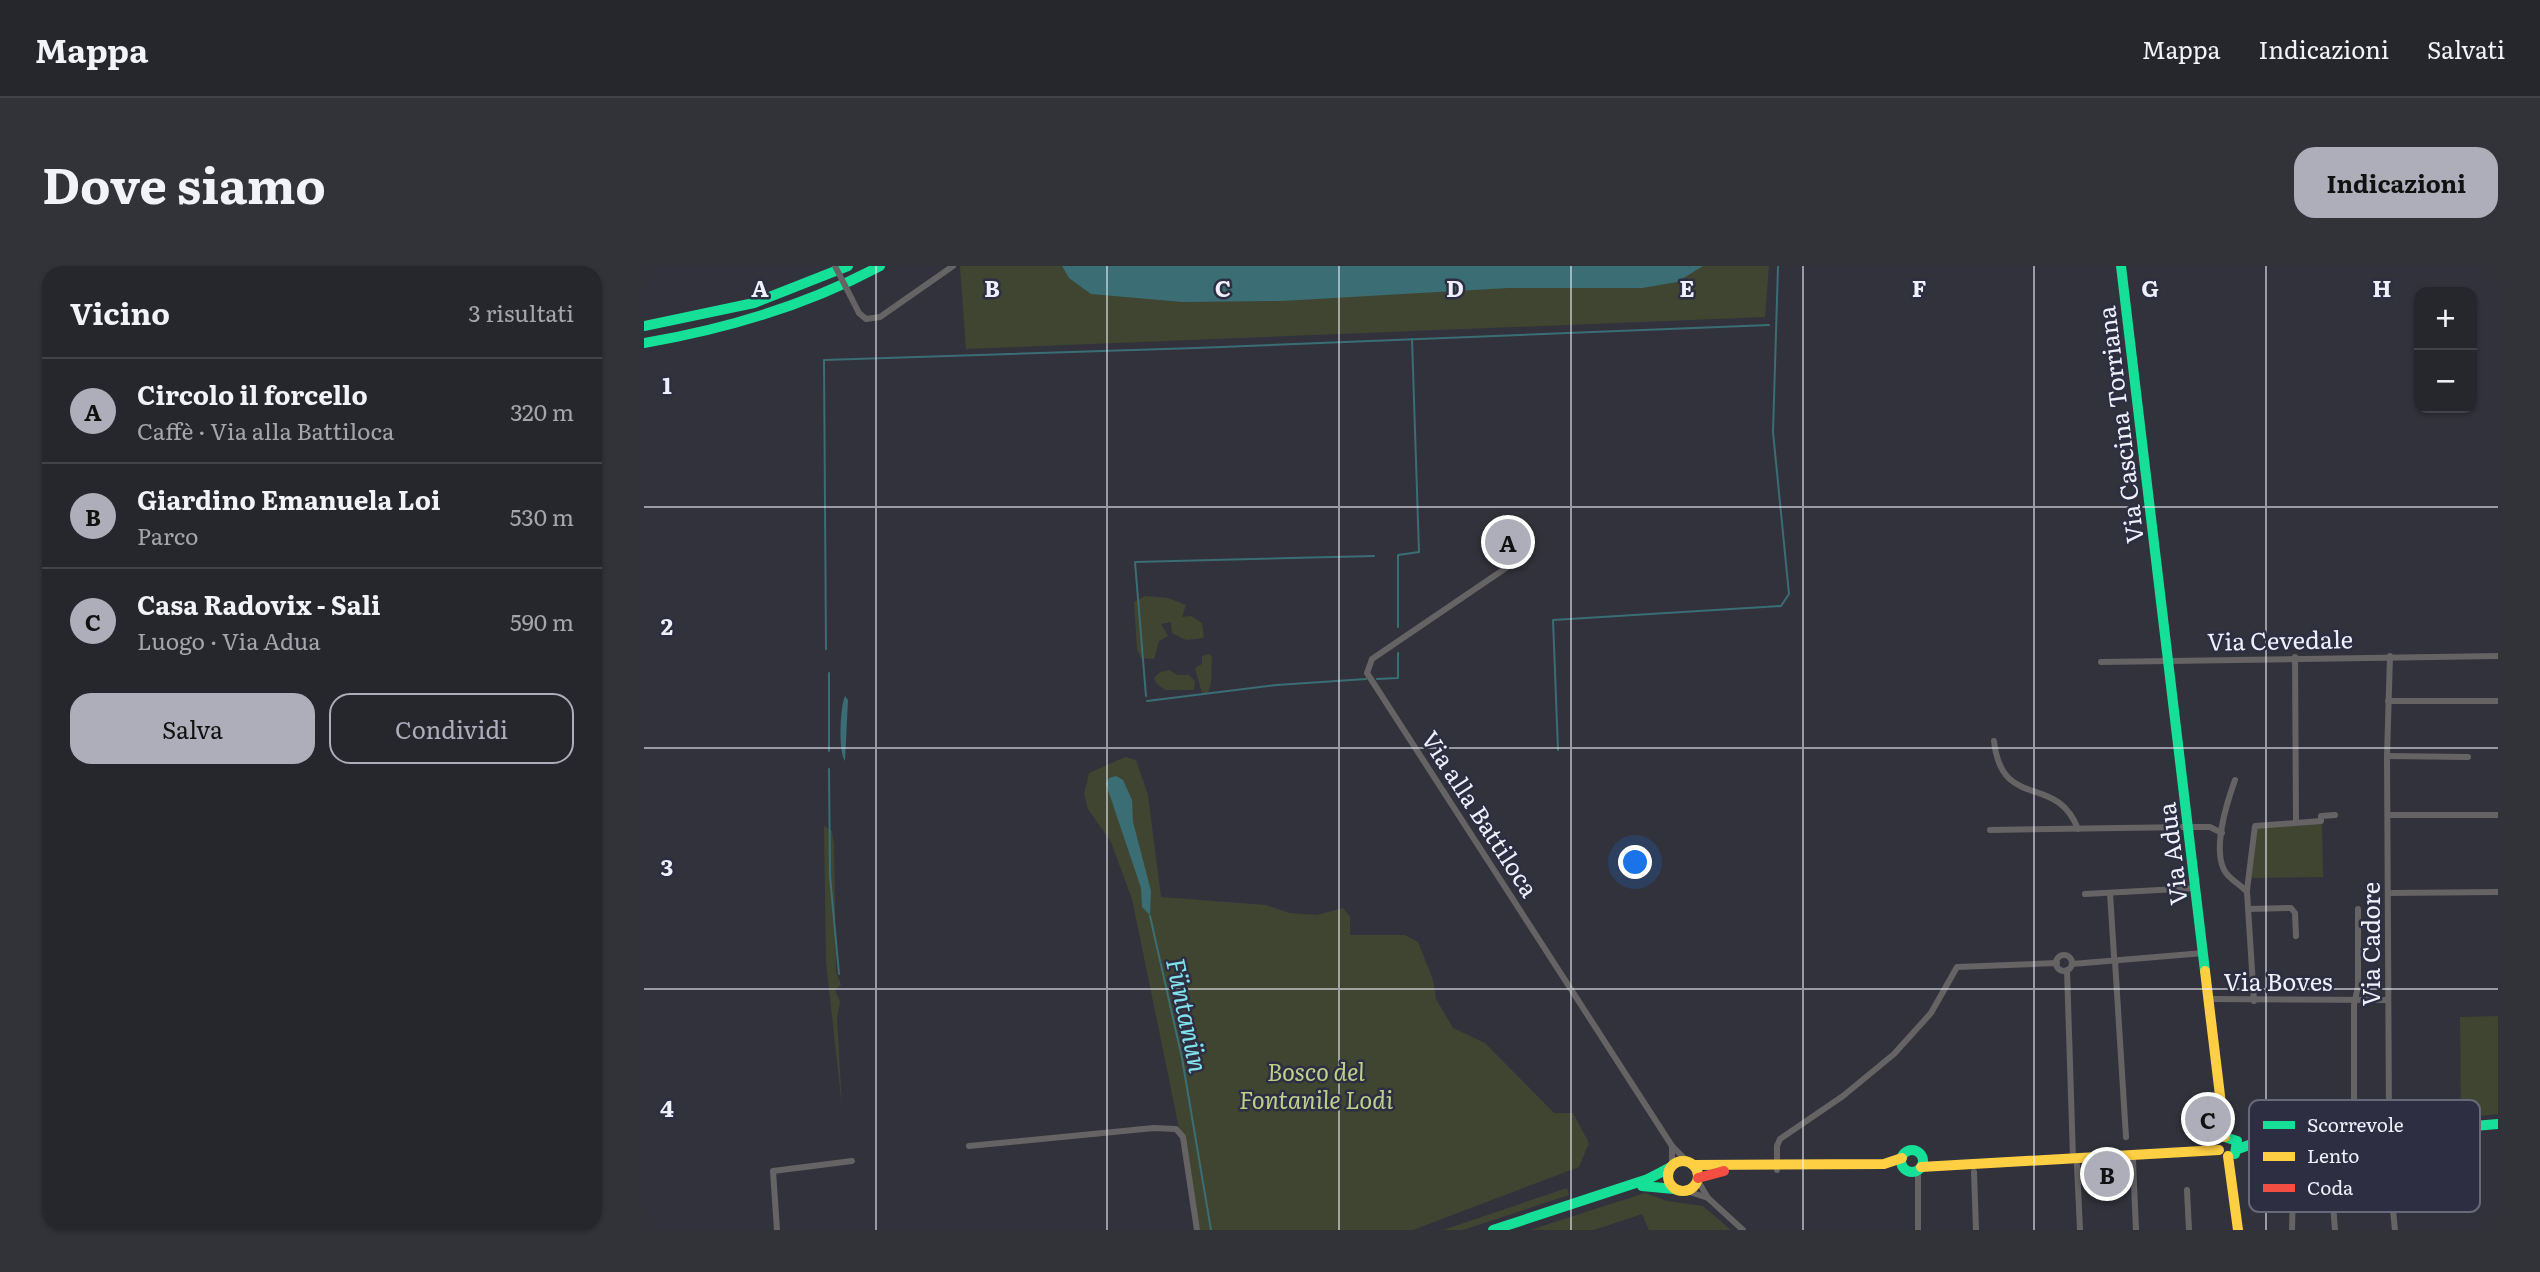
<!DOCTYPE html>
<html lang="it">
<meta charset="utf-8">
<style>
body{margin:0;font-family:Literata,serif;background:#323239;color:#f1f3f6}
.controls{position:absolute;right:21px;top:21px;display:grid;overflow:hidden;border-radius:14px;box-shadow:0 2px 5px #0004}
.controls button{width:63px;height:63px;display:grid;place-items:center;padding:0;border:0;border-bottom:2px solid #424349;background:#26262d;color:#f1f3f6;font:35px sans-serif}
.you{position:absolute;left:992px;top:597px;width:24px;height:24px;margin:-18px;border:5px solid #fff;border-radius:50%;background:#1a73e8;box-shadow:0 0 0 10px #1a73e833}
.badge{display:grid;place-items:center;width:46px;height:46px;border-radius:50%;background:#adaeb9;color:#111;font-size:23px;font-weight:700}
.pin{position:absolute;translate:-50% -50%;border:4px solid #fff;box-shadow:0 2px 7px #0006}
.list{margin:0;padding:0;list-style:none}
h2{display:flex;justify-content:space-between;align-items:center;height:91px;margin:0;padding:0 28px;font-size:30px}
h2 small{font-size:23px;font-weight:400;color:#a4a5aa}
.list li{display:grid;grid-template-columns:46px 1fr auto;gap:21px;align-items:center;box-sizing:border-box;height:105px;padding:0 28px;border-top:2px solid #424349}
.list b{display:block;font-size:26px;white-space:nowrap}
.list p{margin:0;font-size:23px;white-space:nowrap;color:#a4a5aa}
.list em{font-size:23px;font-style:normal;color:#a4a5aa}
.actions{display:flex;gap:14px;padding:21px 28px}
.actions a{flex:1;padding:16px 0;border:2px solid #adaeb9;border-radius:21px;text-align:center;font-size:24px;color:#adaeb9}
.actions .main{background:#adaeb9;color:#111}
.map{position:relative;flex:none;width:1854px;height:964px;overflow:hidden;border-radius:21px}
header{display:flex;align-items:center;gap:42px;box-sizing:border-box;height:98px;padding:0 35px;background:#26262d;border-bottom:2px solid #424349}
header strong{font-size:33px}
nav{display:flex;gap:38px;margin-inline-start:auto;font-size:24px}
.intro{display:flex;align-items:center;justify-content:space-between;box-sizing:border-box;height:168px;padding:0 42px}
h1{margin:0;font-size:49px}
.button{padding:18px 32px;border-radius:21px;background:#adaeb9;color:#111;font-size:24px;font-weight:700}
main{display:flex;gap:42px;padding:0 42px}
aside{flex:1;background:#26262d;border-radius:21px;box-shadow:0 2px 5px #0004}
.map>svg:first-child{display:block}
.green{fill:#404532}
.water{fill:#3a6e74}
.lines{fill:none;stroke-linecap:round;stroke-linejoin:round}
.stream{stroke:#3a6e74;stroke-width:2}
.street{stroke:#666364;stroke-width:6}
.fast{stroke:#16e098;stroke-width:10}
.slow{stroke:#ffcf43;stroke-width:10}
.jam{stroke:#f24e42;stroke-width:10}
.street-bridge{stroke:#666364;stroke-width:6}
.grid{fill:none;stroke:#eff0fc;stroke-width:2;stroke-opacity:0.55}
.labels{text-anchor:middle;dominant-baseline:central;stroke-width:5;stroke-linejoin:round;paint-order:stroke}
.street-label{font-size:24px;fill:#eff0fc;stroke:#2d2e41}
.park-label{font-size:24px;font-style:italic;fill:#becf8b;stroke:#2d2e41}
.water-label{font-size:26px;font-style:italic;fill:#82e1ea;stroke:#2d2e41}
.key{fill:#2d2e41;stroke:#676879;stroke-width:2}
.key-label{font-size:19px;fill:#eff0fc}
.grid-label{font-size:23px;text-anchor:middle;font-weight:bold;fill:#eff0fc;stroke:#2d2e41;stroke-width:5;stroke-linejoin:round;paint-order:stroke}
</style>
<header>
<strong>Mappa</strong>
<nav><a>Mappa</a><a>Indicazioni</a><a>Salvati</a></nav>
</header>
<div class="intro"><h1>Dove siamo</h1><a class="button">Indicazioni</a></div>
<main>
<aside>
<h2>Vicino<small>3 risultati</small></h2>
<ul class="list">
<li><span class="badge">A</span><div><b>Circolo il forcello</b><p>Caffè · Via alla Battiloca</p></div><em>320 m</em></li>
<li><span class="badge">B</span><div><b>Giardino Emanuela Loi</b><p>Parco</p></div><em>530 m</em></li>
<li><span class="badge">C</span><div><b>Casa Radovix - Sali</b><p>Luogo · Via Adua</p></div><em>590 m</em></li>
</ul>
<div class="actions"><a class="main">Salva</a><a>Condividi</a></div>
</aside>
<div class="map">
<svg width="1854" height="964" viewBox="0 0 1854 964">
<rect width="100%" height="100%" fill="#32323c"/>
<g class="green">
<polygon points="316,0 1125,0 1121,51 322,83"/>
<polygon points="501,330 524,332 542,339 538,351 547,350 558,357 560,372 542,374 528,367 527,356 517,358 524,370 515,375 510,393 497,392 493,383 490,336"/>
<path d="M565 388 568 391C567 403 569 416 564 427H558L551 402 558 398V390Z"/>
<polygon points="525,404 533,409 545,409 551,415 550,424 521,424 512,417 510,412 516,406"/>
<polygon points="481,491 492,494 504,529 517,631 622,639 645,647 673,649 699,642 706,651 706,669 761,669 774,676 789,714 792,733 809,762 841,777 910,847 929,847 945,877 935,901 769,964 556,964 488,633 467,576 444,543 440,528 445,507"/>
<polygon points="1678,557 1679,611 1606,612 1613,562"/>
<polygon points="180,560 188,565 190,578 192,705 197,719 191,724 196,736 193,752 198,841 182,696"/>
<polygon points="1854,750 1854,848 1817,852 1816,751"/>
<polygon points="1483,893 1485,922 1444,924 1442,896"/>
<polygon points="923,922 925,929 819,964 799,964"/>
<polygon points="1001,927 1023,935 1059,940 1087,964 1005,964 998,948 950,964 886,964"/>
</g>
<g class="water">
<polygon points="418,0 1059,0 1033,16 998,22 864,22 637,35 539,36 447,28 425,12"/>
<path d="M201 430 204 434 201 495C194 486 196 441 201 430Z"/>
<polygon points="472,510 479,514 488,534 489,556 507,625 506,649 498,641 497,622 462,518 465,512"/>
</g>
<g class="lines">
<g class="stream">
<polyline points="754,361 754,289 775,286 768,73"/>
<polyline points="182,383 180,94 552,82 1125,59"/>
<polyline points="185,407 185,485"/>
<polyline points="733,413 754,412 754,387"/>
<polyline points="502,430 491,296 730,290"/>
<polyline points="503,435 633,419 722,413"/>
<polyline points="914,484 909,354 1137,340 1145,328 1129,166 1134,0"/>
<polyline points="185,503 186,610 195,708"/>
<polyline points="506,650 538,792 567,964"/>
</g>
<g class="street">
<polyline points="215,47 222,53 236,51 309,0"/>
<polyline points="884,287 728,393 723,407 1028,880 1043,895"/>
<polyline points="1746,390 1743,490 1745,853 1742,876 1751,964"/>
<polyline points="1651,391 1652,556"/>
<polyline points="1457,396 1854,390"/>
<polyline points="1744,435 1854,435"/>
<path d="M1350 475C1358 546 1412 506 1434 563"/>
<polyline points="1743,490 1824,491"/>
<path d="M1591 514C1583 536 1567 586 1582 607 1587 614 1597 619 1603 626L1610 735"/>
<polyline points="1744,549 1854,549"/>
<polyline points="1346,564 1545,561 1566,561 1578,567"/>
<polyline points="1603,624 1611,560 1677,555 1677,550 1691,549"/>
<polyline points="1466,627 1470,690"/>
<polyline points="1745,627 1854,626"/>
<polyline points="1441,628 1552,622"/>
<polyline points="1604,643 1647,642 1651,647 1652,670"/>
<circle cx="1420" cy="697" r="8"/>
<polyline points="1471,695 1482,871"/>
<polyline points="1428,698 1560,687"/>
<polyline points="1423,704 1429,892"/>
<polyline points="1566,733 1744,734"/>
<polyline points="1710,869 1710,739 1714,720 1714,643"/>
<polyline points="1684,874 1691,964"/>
<polyline points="325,880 510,862 532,863 539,871 553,964"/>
<polyline points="1028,880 1028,900"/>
<polyline points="1489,895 1492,964"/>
<polyline points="1433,899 1436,964"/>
<polyline points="1133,904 1133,880 1136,873 1199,830 1250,788 1287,747 1313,701 1413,697"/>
<polyline points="1274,904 1274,964"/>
<polyline points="1330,906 1332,964"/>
<polyline points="1054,915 1064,932 1099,964"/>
<polyline points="1543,924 1545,964"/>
<polyline points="1043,925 1064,932"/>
<polyline points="133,964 129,905 208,895"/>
<polyline points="1648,964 1649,921"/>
</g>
<g class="fast">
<polyline points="1477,0 1561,705"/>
<polyline points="0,60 110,37 204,0"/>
<path d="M0 77C83 63 161 40 236 0"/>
<polyline points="1581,871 1593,875 1591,888"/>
<polyline points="1594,883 1605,879 1854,858"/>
<circle cx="1268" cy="895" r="11"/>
<polyline points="998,920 1030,923"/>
<polyline points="849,964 1004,913 1027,901"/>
</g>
<g class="slow">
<polyline points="1561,705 1581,871"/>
<polyline points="1584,890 1594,964"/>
<circle cx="1039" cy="910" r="15"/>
<polyline points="1049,899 1240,898 1258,892"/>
<polyline points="1277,901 1575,884"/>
</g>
<polyline class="jam" points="1054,912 1080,905"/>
<polyline class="street-bridge" points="191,0 215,47"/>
</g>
<path class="grid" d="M232 0V964M463 0V964M695 0V964M927 0V964M1159 0V964M1390 0V964M1622 0V964M0 241H1854M0 482H1854M0 723H1854"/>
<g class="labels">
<g class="street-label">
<text transform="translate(1475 159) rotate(-97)">Via Cascina Torriana</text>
<text transform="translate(1636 373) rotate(-1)">Via Cevedale</text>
<text transform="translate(837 547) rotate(57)">Via alla Battiloca</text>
<text transform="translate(1527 588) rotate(-97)">Via Adua</text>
<text transform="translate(1725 678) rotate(-90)">Via Cadore</text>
<text x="1634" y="714">Via Boves</text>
</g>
<g class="park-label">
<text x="672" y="804">Bosco del<tspan x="672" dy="28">Fontanile Lodi</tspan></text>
</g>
<g class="water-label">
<text transform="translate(545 749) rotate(78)">Füntanün</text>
</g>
</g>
<rect x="1605" y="834" width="231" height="112" rx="10" class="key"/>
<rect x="1619" y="855" width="32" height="8" fill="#16e098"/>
<rect x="1619" y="886" width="32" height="9" fill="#ffcf43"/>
<rect x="1619" y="918" width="32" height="8" fill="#f24e42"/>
<g class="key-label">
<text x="1663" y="866">Scorrevole</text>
<text x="1663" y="897">Lento</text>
<text x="1663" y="929">Coda</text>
</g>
<g class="grid-label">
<text x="116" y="31">A</text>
<text x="348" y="31">B</text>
<text x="579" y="31">C</text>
<text x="811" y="31">D</text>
<text x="1043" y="31">E</text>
<text x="1275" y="31">F</text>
<text x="1506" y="31">G</text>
<text x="1738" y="31">H</text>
<text x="23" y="128">1</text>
<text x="23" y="369">2</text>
<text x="23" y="610">3</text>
<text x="23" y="851">4</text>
</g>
</svg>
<div class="controls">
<button>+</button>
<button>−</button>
</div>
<div class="you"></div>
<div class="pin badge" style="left:864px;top:276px">A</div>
<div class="pin badge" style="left:1463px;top:908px">B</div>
<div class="pin badge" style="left:1564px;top:853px">C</div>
</div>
</main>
